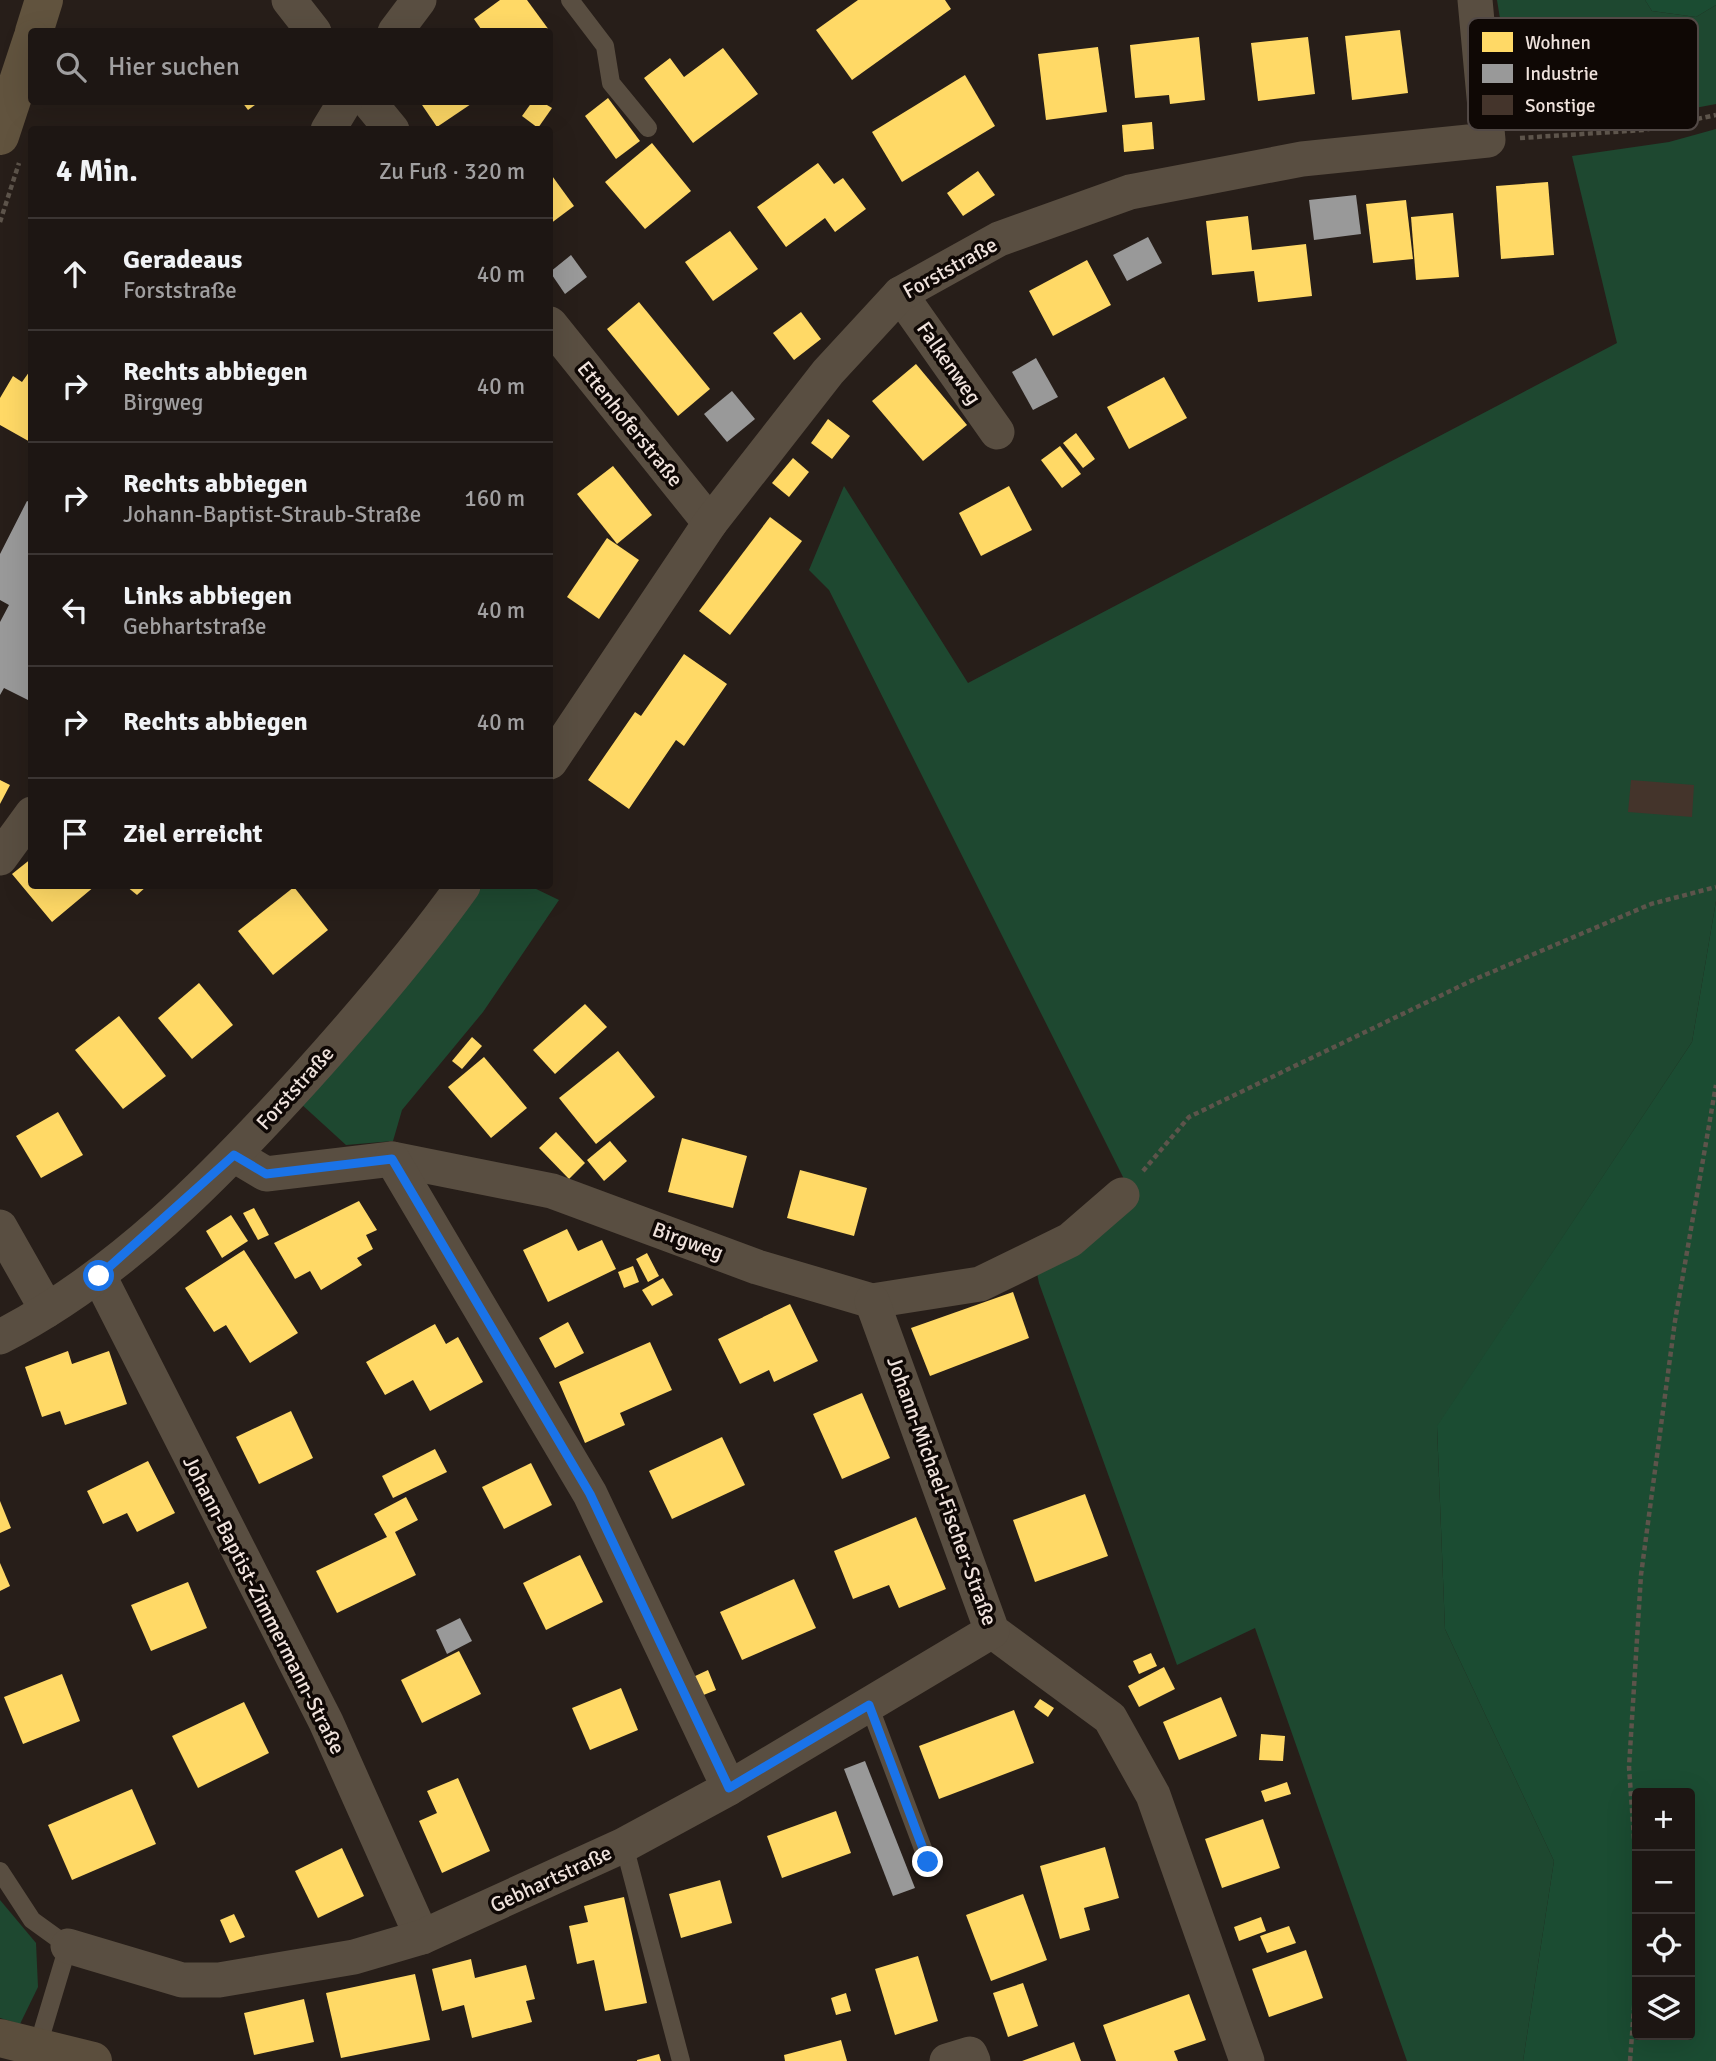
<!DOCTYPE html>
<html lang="de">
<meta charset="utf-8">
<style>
body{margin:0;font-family:Signika,sans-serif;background:#2a2321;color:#f1f3f6}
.controls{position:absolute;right:21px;bottom:21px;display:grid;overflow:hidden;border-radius:7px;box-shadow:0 7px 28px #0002}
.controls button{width:63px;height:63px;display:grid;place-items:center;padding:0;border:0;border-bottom:2px solid #3b3533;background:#1d1613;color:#f1f3f6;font:35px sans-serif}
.stop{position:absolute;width:21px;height:21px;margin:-16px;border:5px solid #1a73e8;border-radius:50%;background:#fff}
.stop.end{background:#1a73e8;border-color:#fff;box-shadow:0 2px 7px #0008}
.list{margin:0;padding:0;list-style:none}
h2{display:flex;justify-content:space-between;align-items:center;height:91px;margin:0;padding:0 28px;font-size:30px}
h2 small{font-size:23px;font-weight:400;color:#a09fa0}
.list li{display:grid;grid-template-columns:46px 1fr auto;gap:21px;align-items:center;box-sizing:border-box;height:112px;padding:0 28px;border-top:2px solid #3b3533}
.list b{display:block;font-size:26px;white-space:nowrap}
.list p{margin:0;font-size:23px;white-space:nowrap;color:#a09fa0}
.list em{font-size:23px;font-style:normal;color:#a09fa0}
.icon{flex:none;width:38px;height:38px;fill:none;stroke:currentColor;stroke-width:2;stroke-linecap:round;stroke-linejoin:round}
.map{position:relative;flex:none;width:1716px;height:2061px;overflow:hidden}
.search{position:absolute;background:#1d1613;box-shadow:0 7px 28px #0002;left:28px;top:28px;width:525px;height:77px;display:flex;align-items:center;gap:18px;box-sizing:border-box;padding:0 24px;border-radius:7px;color:#a09fa0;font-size:26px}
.panel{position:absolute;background:#1d1613;box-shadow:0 7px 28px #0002;left:28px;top:126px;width:525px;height:763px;border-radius:7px}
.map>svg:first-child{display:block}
.green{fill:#1e4830}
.forest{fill:#1b4c32;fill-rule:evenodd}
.homes{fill:#ffd966}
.industry{fill:#999}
.building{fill:#44342b}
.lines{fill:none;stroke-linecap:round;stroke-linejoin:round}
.path{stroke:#5d544b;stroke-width:4.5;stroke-dasharray:5 3.5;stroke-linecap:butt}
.lane{stroke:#594e41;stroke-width:18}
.street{stroke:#594e41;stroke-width:35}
.secondary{stroke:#5b4e3d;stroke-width:38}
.primary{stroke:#61533e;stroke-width:38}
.route{stroke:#1a73e8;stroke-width:9}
.labels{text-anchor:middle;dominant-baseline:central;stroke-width:7;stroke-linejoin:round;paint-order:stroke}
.street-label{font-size:21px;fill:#efe2dc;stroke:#0f0805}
.key{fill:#0f0805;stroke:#524946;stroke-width:2}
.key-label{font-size:19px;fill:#efe2dc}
</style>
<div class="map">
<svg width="1716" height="2061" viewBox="0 0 1716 2061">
<rect width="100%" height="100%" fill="#271e19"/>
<g class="green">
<polygon points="1497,0 1645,0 1652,11 1696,17 1716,5 1716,104 1616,123 1540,127 1514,105"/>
<polygon points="1716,129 1716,901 1692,1042 1437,1427 1445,1629 1554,1861 1523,2061 1407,2061 1255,1628 1177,1665 1039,1283 1037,1273 1132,1195 829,590 809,570 844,486 968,683 1617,343 1572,156 1669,142"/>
<polygon points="483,886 530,886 559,900 483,1012 402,1110 393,1141 346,1145 300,1103"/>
<polygon points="0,1900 36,1943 38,1987 20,2024 0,2018"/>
</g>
<g class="forest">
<polygon points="1645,0 1716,0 1716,5 1696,17 1652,11"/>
<path d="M1716 901V2061H1523L1554 1861 1445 1629 1437 1426 1692 1042ZM1637 1793H1690V2035H1637Z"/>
</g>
<g class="homes">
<polygon points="500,0 527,0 549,30 483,32 474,19"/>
<polygon points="858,0 945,0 951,9 852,80 816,30"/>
<polygon points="1400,30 1408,93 1352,100 1345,36"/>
<polygon points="1199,37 1205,100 1170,104 1169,95 1135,98 1130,45"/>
<polygon points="1308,37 1315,94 1258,101 1251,43"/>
<polygon points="1098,47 1107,112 1046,120 1038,54"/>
<polygon points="723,48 758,94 693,143 644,78 670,58 684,77"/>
<polygon points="965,75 995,126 902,182 872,132"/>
<polygon points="608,98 640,141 616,159 585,116"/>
<polygon points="242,102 259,102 248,110"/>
<polygon points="420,102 474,102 437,127"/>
<polygon points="532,102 542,102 552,108 538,128 522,116"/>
<polygon points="1152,122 1154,149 1124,152 1122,125"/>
<polygon points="652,143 691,191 645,229 605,182"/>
<polygon points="818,163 834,184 843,178 866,209 835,232 825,218 786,247 757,207"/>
<polygon points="978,171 995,195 963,216 947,193"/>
<polygon points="550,173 574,206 550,224"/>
<polygon points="1548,182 1554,255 1501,259 1496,186"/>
<polygon points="1406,200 1413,259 1373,263 1366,204"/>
<polygon points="1453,213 1459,277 1416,280 1411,217"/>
<polygon points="1248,216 1252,250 1306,244 1312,296 1258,302 1254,271 1212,275 1206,221"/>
<polygon points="730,231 758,269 713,301 685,262"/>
<polygon points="1087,260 1111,305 1053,336 1029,291"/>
<polygon points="639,302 710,389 678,416 607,329"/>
<polygon points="801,312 821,339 794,360 773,333"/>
<polygon points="916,364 967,425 923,461 872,401"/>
<polygon points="32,368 32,443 0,425 0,398 13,376 22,382"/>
<polygon points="1164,377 1187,418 1129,449 1107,407"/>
<polygon points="828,419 850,436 832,459 811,443"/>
<polygon points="1076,433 1095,459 1083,468 1063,443"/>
<polygon points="1060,446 1081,474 1062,488 1041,460"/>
<polygon points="793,458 809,472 789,497 772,483"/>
<polygon points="613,466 652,515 617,544 577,494"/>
<polygon points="1009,486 1032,530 981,556 959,513"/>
<polygon points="770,517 802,541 730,635 699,611"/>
<polygon points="607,538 639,560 599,619 567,597"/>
<polygon points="684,654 727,684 684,746 676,740 629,809 588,780 635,712 641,716"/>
<polygon points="0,780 10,785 0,804"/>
<polygon points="32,858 32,886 95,886 52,922 12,874"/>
<polygon points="126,886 147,886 137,895"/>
<polygon points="294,887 328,930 273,975 238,931"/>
<polygon points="199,983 233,1025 192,1059 158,1018"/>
<polygon points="585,1004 607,1027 555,1074 533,1050"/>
<polygon points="119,1016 166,1076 123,1109 75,1050"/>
<polygon points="472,1037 482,1046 462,1069 452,1061"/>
<polygon points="618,1051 655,1097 596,1144 559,1098"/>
<polygon points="484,1057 527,1108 491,1138 448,1087"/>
<polygon points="58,1112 83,1155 41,1178 16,1136"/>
<polygon points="556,1132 585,1163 569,1179 539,1148"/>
<polygon points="682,1138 747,1156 733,1208 668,1192"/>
<polygon points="610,1141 627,1161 604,1181 587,1160"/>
<polygon points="800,1170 867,1188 854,1236 787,1218"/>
<polygon points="359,1201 377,1230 366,1235 373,1249 357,1258 362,1265 321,1290 310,1271 295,1279 274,1243"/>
<polygon points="254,1208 269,1235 258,1240 243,1213"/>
<polygon points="231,1215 248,1241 222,1258 206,1231"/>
<polygon points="567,1229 578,1251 602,1240 616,1269 548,1302 523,1250"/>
<polygon points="244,1250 298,1333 250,1363 226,1325 214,1332 185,1288"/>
<polygon points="647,1253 659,1276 648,1282 636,1259"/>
<polygon points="633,1266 639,1282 624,1288 618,1272"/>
<polygon points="663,1278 673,1295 652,1306 642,1290"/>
<polygon points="1013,1292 1029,1338 930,1376 911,1328"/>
<polygon points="790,1304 818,1361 774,1382 769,1370 740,1384 718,1339"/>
<polygon points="568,1322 584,1353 555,1368 539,1338"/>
<polygon points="435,1324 446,1344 458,1337 483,1382 430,1411 413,1380 385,1395 366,1362"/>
<polygon points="650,1342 672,1390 620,1413 625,1425 585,1443 559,1382"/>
<polygon points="68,1351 72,1364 109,1351 127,1404 65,1425 60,1411 42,1417 25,1367"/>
<polygon points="862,1393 890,1458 842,1479 813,1414"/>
<polygon points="291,1411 313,1458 259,1484 236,1437"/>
<polygon points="722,1437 745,1485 672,1519 649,1471"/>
<polygon points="435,1449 447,1472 393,1498 382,1476"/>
<polygon points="148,1461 175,1513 137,1532 127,1513 103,1524 87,1491"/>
<polygon points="531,1463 552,1505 504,1529 482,1487"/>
<polygon points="1085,1494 1108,1556 1035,1582 1013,1520"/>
<polygon points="406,1497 418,1520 395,1532 416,1575 337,1613 316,1571 387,1537 374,1514"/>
<polygon points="0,1501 11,1528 0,1533"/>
<polygon points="916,1517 946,1589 899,1608 889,1585 853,1599 834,1551"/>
<polygon points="580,1555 603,1602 546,1630 523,1583"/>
<polygon points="0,1563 10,1586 0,1591"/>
<polygon points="794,1579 816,1628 742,1660 720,1612"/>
<polygon points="188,1582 207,1628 151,1651 131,1605"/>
<polygon points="459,1651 481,1694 422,1723 401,1680"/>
<polygon points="1151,1653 1157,1666 1139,1674 1133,1661"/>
<polygon points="1164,1667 1175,1689 1139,1707 1128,1686"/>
<polygon points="708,1670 716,1690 701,1696 693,1677"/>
<polygon points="62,1674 80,1721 23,1744 4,1697"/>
<polygon points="621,1688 638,1730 590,1750 572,1708"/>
<polygon points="1221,1697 1237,1736 1179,1760 1163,1722"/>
<polygon points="1040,1699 1054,1708 1048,1717 1034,1707"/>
<polygon points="244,1702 269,1753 198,1788 172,1736"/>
<polygon points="1014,1710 1034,1763 939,1799 919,1746"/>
<polygon points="1261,1734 1285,1736 1283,1761 1259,1760"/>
<polygon points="458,1778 490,1851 442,1873 419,1821 437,1813 427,1791"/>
<polygon points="1287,1782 1291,1794 1265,1802 1261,1791"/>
<polygon points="132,1789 156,1844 72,1880 48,1825"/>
<polygon points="836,1811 851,1853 782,1878 767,1836"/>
<polygon points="1263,1819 1280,1868 1222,1888 1205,1839"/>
<polygon points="1105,1847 1119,1898 1084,1908 1090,1930 1060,1939 1040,1866"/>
<polygon points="342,1848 364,1896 318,1918 295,1871"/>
<polygon points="720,1880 732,1923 681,1938 669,1894"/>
<polygon points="1023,1894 1047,1960 991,1981 966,1915"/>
<polygon points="624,1897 647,2003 605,2011 594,1960 577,1964 569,1926 588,1922 584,1906"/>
<polygon points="234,1914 245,1937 230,1943 220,1920"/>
<polygon points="1261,1917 1266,1931 1239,1941 1234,1927"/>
<polygon points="1289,1926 1296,1943 1267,1953 1260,1936"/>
<polygon points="1306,1950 1323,1998 1269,2017 1252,1969"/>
<polygon points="918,1956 938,2021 895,2035 875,1969"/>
<polygon points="471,1959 475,1978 526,1965 535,1999 526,2001 532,2022 472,2038 464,2005 442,2011 432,1969"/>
<polygon points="415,1974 430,2040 341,2058 326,1993"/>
<polygon points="1023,1983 1038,2026 1008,2037 993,1993"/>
<polygon points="846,1993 851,2011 836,2015 831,1998"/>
<polygon points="1189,1994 1206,2040 1174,2051 1178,2061 1116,2061 1103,2025"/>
<polygon points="304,1999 314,2042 254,2055 244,2013"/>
<polygon points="841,2040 847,2061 785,2061 784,2055"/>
<polygon points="1074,2042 1081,2061 1022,2061"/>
<polygon points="659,2054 661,2061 637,2061 637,2060"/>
</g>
<g class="industry">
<polygon points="1356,195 1361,234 1314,240 1309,200"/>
<polygon points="1148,237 1162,263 1127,281 1113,255"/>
<polygon points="571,255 587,277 565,294 550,272"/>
<polygon points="1036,358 1058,397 1033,410 1012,372"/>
<polygon points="732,391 755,419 727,442 704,414"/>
<polygon points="27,501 32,503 32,702 4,688 0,695 0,622 9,605 0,600 0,554"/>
<polygon points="460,1618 472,1641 447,1654 436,1630"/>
<polygon points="865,1761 915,1888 893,1896 844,1769"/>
</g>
<polygon class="building" points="1631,780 1694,785 1692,817 1628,812"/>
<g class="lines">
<g class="path">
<polyline points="1520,138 1644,130 1716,115"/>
<polyline points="0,222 19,163"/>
<polyline points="1143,1171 1189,1117 1473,980 1651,904 1716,887"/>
<polyline points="1637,1881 1629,1767 1641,1575 1675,1321 1716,1085"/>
<polyline points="1630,2061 1637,1968"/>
</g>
<g class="lane">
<polyline points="570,0 605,46 611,83 648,128"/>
<polyline points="869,1705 928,1862"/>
<polyline points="624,1845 681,2061"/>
<polyline points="0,1871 32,1920 68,1946 37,2049"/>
</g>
<g class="street">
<polyline points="289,0 314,32"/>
<polyline points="395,32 419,0"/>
<polyline points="369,102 392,130"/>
<polyline points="328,130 345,102"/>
<polyline points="900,294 997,432"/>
<polyline points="550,324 710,523"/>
<polyline points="550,762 710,523 828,372 900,294 999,239 1130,192 1302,159 1488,140 1475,0"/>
<polyline points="0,858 32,814"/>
<polyline points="234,1155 266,1174 392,1159 552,1191 757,1267 872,1301 980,1284 1070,1240 1122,1195"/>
<polyline points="392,1159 590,1494 729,1788"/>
<polyline points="0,1227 47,1310"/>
<polyline points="99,1276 326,1722 422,1937"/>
<polyline points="872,1301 992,1631 1110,1718 1153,1795 1247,2061"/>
<path d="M0 1337C119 1276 216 1176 305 1078 360 1017 415 953 463 886"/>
<polyline points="68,1946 182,1980 219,1980 354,1957 422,1937 624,1845 729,1788 992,1631"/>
<polyline points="947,2061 970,2054 973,2061"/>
</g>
<polyline class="secondary" points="0,2038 93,2061"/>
<g class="primary">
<polyline points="34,32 44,0"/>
<polyline points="0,136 32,39"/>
</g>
</g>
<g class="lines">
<polyline class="route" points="99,1276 234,1155 266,1174 392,1159 590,1494 729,1788 869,1705 928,1862"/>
</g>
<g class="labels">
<g class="street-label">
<text transform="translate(950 268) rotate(-29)">Forststraße</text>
<text transform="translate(949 363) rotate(55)">Falkenweg</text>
<text transform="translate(630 424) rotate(51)">Ettenhoferstraße</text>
<text transform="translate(295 1088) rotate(-48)">Forststraße</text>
<text transform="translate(688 1241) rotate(20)">Birgweg</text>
<text transform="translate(942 1491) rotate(70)">Johann-Michael-Fischer-Straße</text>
<text transform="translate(264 1605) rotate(63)">Johann-Baptist-Zimmermann-Straße</text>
<text transform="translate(551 1879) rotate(-25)">Gebhartstraße</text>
</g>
</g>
<rect x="1468" y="18" width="230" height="112" rx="10" class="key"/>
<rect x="1482" y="32" width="31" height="20" fill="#ffd966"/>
<rect x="1482" y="64" width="31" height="19" fill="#999"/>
<rect x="1482" y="95" width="31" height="20" fill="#44342b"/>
<g class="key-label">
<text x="1525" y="49">Wohnen</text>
<text x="1525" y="80">Industrie</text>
<text x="1525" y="112">Sonstige</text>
</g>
</svg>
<div class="controls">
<button>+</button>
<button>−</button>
<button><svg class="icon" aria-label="locate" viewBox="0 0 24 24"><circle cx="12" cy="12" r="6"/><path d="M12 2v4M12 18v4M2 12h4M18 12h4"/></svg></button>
<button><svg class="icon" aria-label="layers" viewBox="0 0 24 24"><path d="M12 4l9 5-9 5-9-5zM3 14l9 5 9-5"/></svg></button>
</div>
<div class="stop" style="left:99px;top:1276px"></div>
<div class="stop end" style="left:928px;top:1862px"></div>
<div class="search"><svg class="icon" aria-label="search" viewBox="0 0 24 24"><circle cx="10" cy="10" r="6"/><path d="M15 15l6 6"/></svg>Hier suchen</div>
<section class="panel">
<h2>4 Min.<small>Zu Fuß · 320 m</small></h2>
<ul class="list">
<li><svg class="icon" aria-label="ahead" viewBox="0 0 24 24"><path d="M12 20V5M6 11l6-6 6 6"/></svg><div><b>Geradeaus</b><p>Forststraße</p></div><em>40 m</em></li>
<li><svg class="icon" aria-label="right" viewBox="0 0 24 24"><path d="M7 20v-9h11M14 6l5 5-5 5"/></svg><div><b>Rechts abbiegen</b><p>Birgweg</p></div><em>40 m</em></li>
<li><svg class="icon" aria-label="right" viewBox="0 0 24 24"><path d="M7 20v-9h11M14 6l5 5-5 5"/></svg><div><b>Rechts abbiegen</b><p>Johann-Baptist-Straub-Straße</p></div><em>160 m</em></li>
<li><svg class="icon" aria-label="left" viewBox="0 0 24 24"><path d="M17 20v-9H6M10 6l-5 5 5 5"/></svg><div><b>Links abbiegen</b><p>Gebhartstraße</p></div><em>40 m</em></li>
<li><svg class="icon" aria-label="right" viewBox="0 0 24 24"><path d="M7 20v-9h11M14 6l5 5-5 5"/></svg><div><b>Rechts abbiegen</b></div><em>40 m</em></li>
<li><svg class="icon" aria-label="arrive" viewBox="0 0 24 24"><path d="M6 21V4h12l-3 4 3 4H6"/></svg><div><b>Ziel erreicht</b></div></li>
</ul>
</section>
</div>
